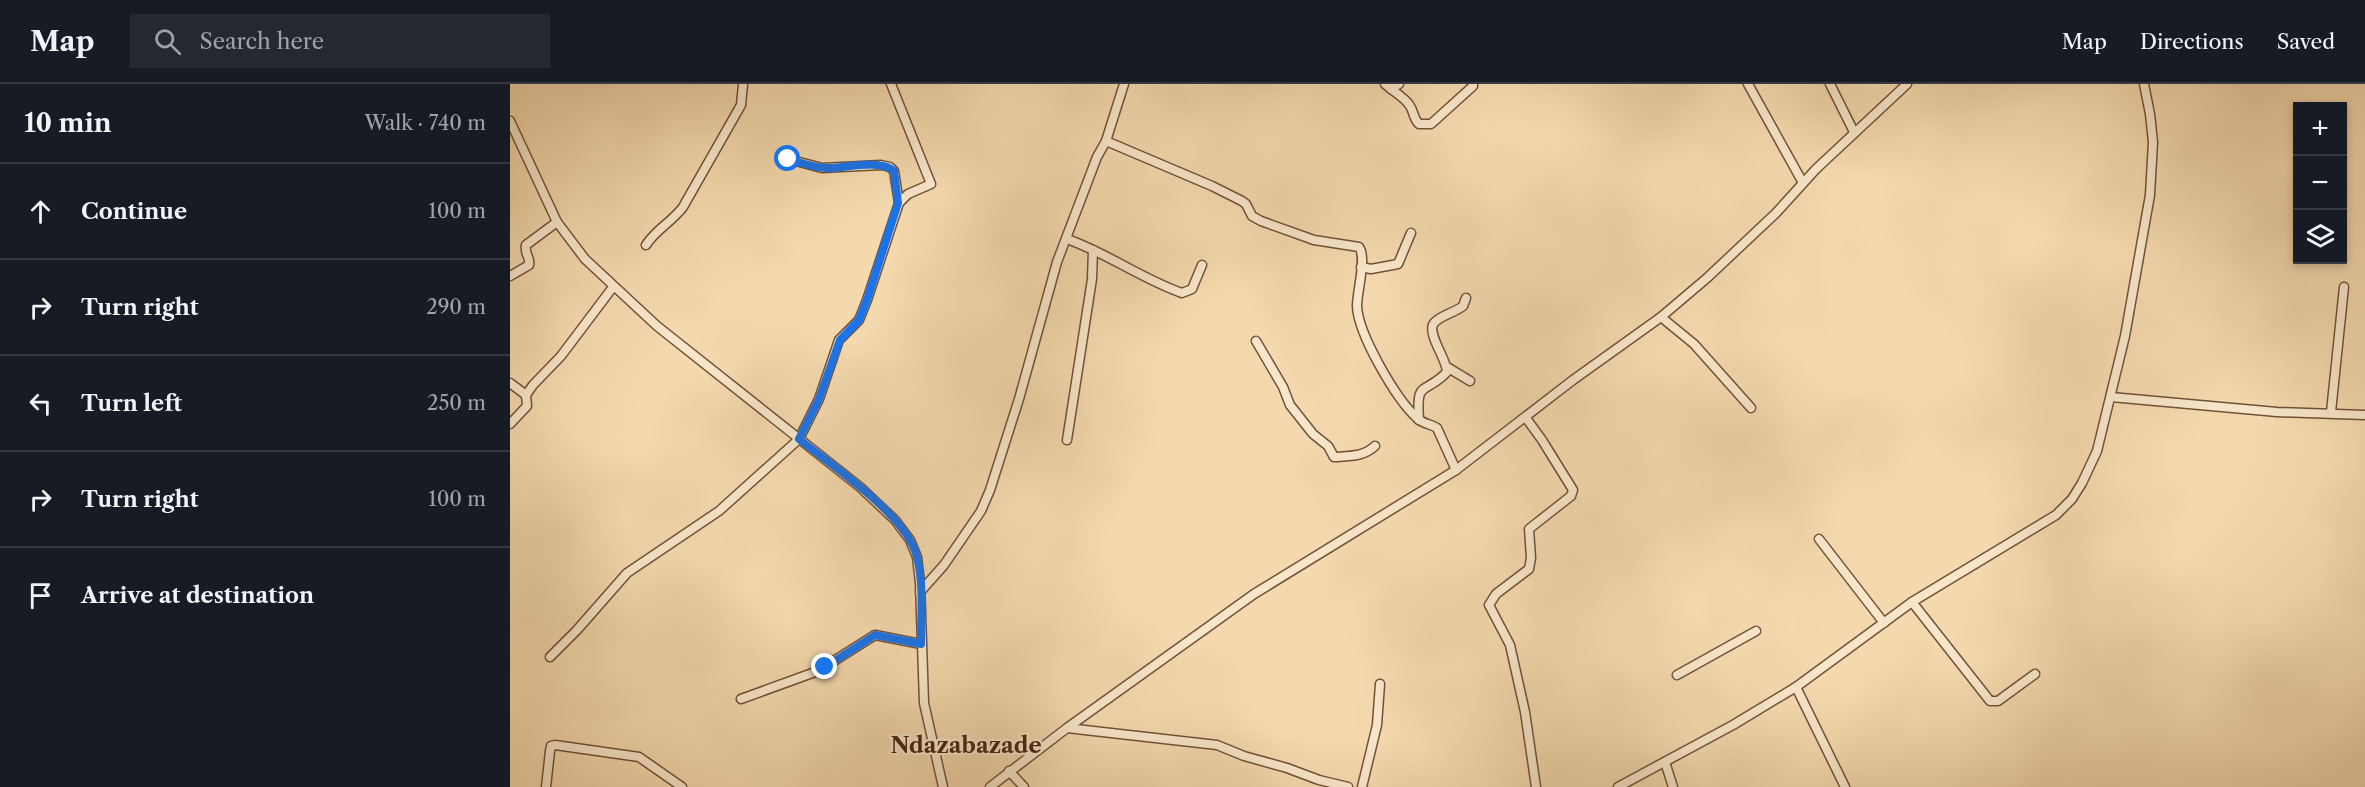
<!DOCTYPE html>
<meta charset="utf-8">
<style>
body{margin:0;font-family:"Libre Caslon Text",serif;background:#242831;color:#f1f3f6}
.controls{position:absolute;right:18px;top:18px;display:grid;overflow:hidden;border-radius:0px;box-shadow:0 3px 9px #0003}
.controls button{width:54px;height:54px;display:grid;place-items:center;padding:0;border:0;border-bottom:2px solid #363941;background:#171b24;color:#f1f3f6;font:30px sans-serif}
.stop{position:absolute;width:18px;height:18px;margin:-14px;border:4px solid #1a73e8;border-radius:50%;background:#fff}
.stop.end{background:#1a73e8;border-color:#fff;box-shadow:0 2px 6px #0008}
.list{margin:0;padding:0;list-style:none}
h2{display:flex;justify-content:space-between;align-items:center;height:78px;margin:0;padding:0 24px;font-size:26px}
h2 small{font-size:20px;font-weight:400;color:#9ea1a6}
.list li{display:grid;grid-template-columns:39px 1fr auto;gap:18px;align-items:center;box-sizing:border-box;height:96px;padding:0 24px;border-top:2px solid #363941}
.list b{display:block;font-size:22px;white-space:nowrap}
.list em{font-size:20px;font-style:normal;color:#9ea1a6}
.icon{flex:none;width:33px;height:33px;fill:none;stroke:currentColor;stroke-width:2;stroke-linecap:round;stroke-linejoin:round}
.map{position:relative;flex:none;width:1855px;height:703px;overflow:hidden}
header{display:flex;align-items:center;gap:36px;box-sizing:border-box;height:84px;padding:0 30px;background:#171b24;border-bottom:2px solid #363941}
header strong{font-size:28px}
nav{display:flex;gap:33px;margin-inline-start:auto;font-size:21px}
.search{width:420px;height:54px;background:#242831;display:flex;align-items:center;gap:15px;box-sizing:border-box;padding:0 21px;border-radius:0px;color:#9ea1a6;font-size:22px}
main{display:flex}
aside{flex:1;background:#171b24}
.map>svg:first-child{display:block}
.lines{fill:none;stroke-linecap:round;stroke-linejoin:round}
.street-casing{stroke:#725138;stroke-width:11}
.street{stroke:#f8e6ca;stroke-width:8}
.route{stroke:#1a73e8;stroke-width:8}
.labels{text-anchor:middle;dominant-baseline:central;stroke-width:4.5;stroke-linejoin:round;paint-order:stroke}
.quarter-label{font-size:22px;font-weight:bold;fill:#462411;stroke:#f8e6ca}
</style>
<header>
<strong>Map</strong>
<div class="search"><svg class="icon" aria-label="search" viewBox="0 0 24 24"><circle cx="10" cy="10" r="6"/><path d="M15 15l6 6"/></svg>Search here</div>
<nav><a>Map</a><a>Directions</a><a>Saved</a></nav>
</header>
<main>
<aside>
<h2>10 min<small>Walk · 740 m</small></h2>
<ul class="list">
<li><svg class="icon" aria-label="ahead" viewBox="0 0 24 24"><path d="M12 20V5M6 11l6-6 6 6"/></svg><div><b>Continue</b></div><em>100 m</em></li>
<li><svg class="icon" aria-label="right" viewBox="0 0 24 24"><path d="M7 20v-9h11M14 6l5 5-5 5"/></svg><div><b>Turn right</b></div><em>290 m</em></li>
<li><svg class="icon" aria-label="left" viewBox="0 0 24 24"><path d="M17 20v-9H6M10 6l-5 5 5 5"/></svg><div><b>Turn left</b></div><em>250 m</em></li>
<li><svg class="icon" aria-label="right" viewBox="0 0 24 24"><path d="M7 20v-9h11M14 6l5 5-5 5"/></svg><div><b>Turn right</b></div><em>100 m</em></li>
<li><svg class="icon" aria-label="arrive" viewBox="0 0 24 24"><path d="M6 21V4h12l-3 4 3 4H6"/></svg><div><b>Arrive at destination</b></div></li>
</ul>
</aside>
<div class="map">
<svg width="1855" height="703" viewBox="0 0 1855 703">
<rect width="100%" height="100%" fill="#f4d9ae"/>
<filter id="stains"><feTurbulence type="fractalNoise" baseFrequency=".00333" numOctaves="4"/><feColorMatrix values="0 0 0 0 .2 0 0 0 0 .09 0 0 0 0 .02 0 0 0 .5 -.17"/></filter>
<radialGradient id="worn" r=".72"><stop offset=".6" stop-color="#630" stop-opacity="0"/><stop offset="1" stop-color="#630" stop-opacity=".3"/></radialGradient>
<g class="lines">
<g class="street-casing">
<g id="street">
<polyline points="381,0 421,100 398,110 389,119"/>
<polyline points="875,0 881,5 889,0"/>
<polyline points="1238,0 1293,99"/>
<polyline points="1320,0 1344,48"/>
<path d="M881 5C888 10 896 15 900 22 904 28 903 34 909 40H921L963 2V0"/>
<polyline points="0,37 47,138 75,175 147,242 350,403 385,436 400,456 407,473 410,499 414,619 433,703"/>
<path d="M596 57 702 102 732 117 736 120 742 132 751 137 804 156 849 163C857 174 847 207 847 222 848 250 886 315 907 334 913 340 921 340 927 344L946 386"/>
<path d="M557 155C597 169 632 195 672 209L682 205 692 181"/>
<path d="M136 161C146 145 162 138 173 123L231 21 233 0"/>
<polyline points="851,183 861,185 888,180 901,149"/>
<path d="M0 192 19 181C21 174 14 170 16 161L47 138"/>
<polyline points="1151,233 1184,260 1241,324"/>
<path d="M746 257 773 303 780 321 803 350 818 362 824 373C840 372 853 373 865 362"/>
<polyline points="937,283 960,297"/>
<polyline points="0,299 16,311"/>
<polyline points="1601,313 1767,328 1855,331"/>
<polyline points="1821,328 1834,203"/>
<polyline points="1016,334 1032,356 1063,406 1061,412 1019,445 1021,474 1019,485 986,510 979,521 1000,561 1015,628 1026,703"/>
<path d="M909 336C906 294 914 312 937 288 937 275 916 249 924 239 931 231 944 229 953 222L956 214"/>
<polyline points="0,340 17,322 16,311 23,301 51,272 103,203"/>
<polyline points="557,356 582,195 583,166"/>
<polyline points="1309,455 1374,539"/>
<polyline points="410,508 434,481 471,427 480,406 509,315 547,178 587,73 596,57 614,0"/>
<polyline points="1402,518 1480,617 1488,617 1525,590"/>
<polyline points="40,573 67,546 117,489 209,427 289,355 309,315 329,256 349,236 357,216 389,119 384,87 380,83 371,81 312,84 278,75"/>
<polyline points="1167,591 1246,547"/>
<polyline points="1286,603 1335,703"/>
<polyline points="231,615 308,587 365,551 411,560"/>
<polyline points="557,644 707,661 734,672 777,684 809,696 838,703"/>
<polyline points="1155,678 1163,703"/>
<polyline points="499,687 514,703"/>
<polyline points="36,703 40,667 41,662 45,661 129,673 172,703"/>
<polyline points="480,703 557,644 744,510 946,386 1063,296 1151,233 1197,194 1266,129 1306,85 1397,0"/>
<polyline points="852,703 867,641 870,600"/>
<polyline points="1108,703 1223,641 1286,603 1402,518 1546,431 1562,415 1572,399 1587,367 1615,252 1640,111 1643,58 1640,30 1634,0"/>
</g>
</g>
<use href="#street" class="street"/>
</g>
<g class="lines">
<path class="route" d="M278 75C290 79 302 83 315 84 333 85 370 74 384 87L388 119 357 216 349 236 330 256 309 315 289 355C322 382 397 431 407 473 414 500 411 533 411 560L365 551 315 583"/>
</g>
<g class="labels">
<g class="quarter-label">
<text x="456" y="661">Ndazabazade</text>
</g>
</g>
<rect width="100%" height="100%" filter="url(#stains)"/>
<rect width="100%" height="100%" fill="url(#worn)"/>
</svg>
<div class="controls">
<button>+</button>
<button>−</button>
<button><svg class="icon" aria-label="layers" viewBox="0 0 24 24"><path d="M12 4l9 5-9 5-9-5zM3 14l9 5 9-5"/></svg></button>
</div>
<div class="stop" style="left:278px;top:75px"></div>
<div class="stop end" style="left:315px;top:583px"></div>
</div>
</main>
